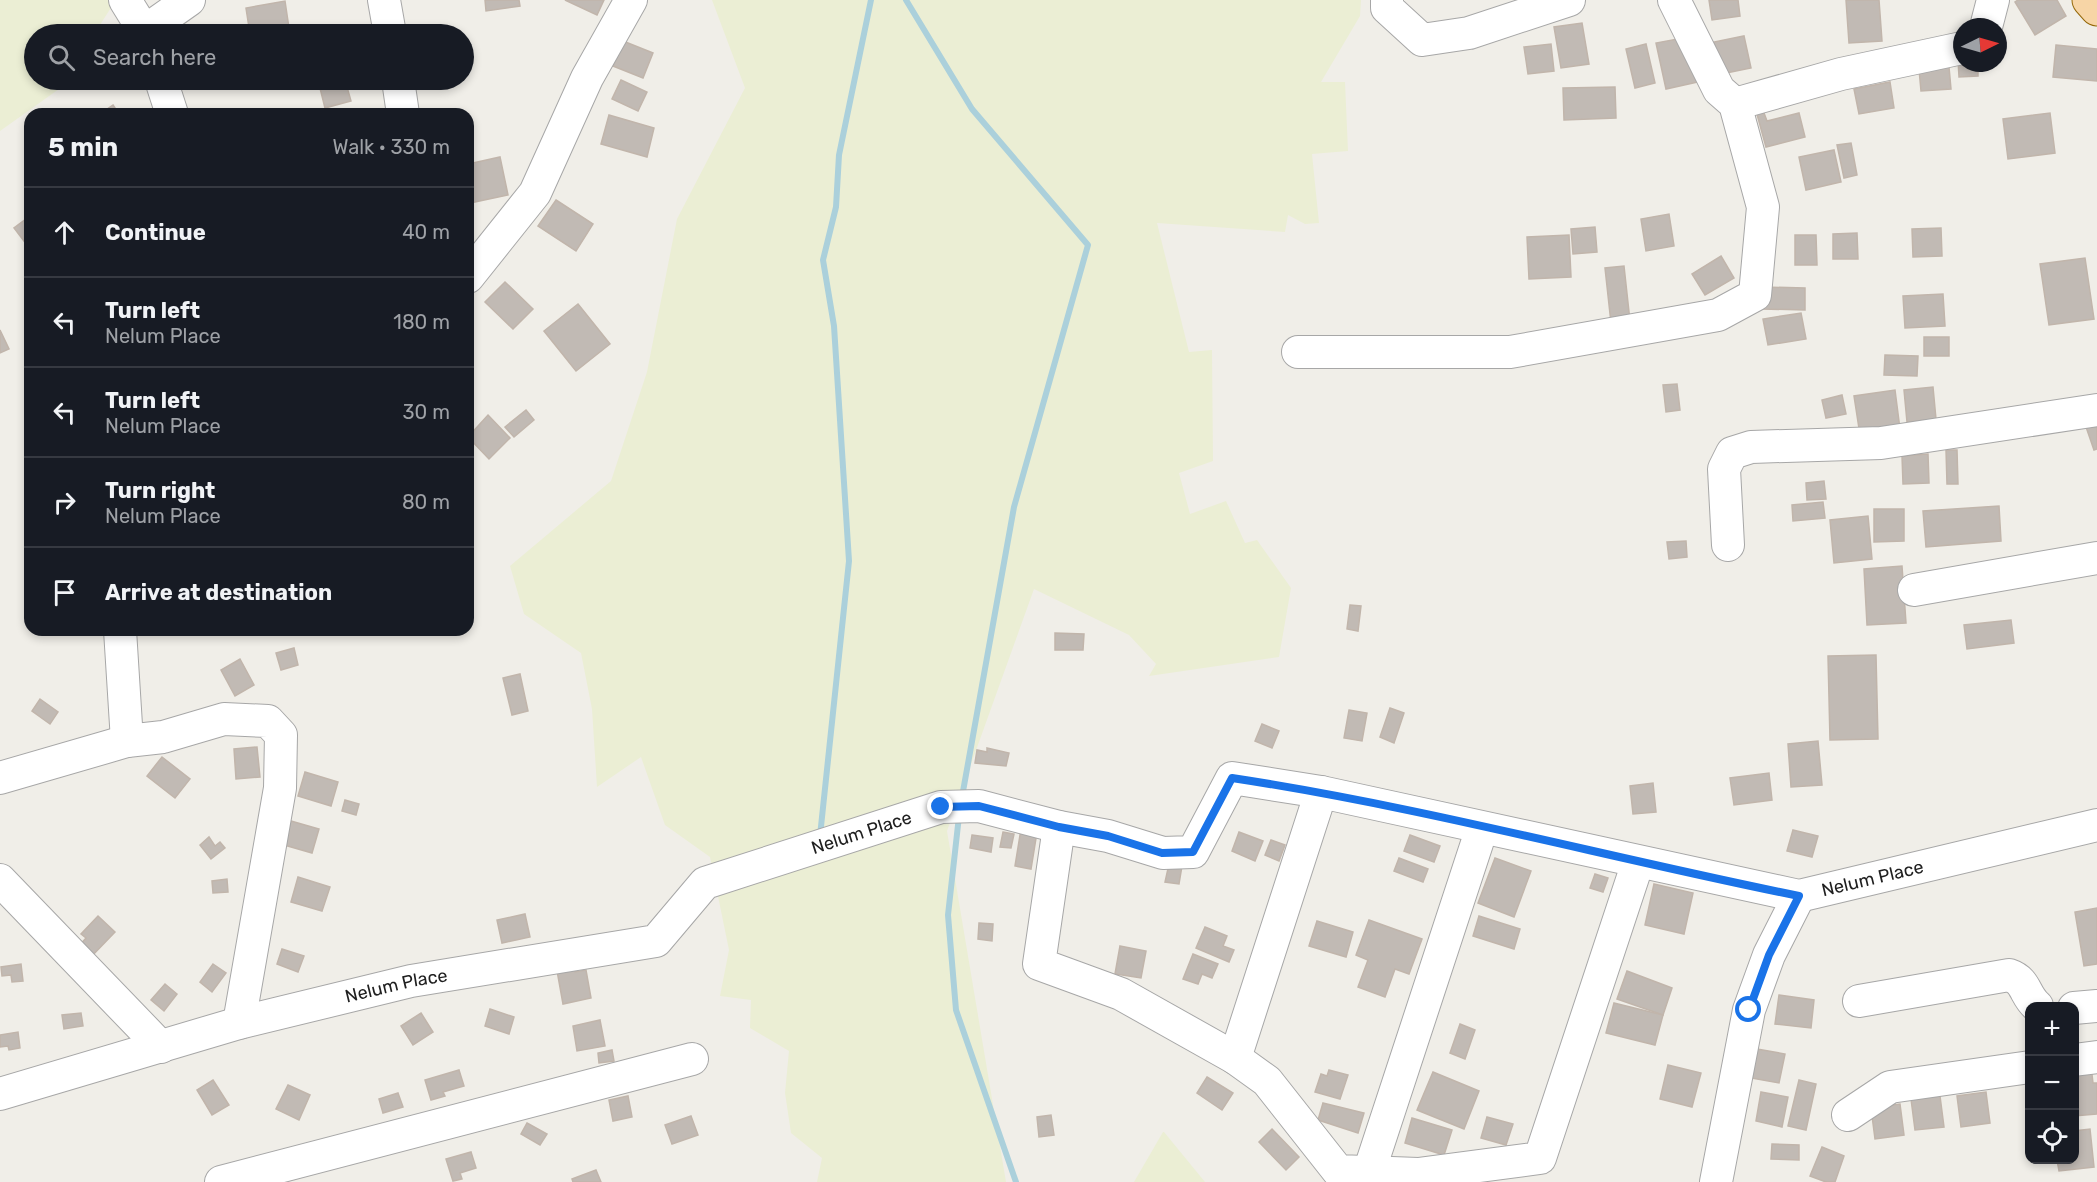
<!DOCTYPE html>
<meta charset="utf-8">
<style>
body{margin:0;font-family:Rubik,sans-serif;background:#242831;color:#f1f3f6}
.controls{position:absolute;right:18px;bottom:18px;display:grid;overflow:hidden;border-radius:12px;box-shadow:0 3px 9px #0003}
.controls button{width:54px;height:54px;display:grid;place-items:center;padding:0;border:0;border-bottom:2px solid #363941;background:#171b24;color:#f1f3f6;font:30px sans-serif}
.compass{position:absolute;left:1953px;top:18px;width:54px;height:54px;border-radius:50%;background:#171b24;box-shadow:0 3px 9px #0003;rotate:85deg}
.stop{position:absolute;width:18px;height:18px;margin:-14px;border:4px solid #1a73e8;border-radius:50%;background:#fff}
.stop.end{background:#1a73e8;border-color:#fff;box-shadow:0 2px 6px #0008}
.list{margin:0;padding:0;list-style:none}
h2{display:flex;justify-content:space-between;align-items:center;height:78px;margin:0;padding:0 24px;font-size:26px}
h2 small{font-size:20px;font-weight:400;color:#9ea1a6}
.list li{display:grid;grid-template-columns:39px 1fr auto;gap:18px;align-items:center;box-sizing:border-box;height:90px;padding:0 24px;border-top:2px solid #363941}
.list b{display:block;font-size:22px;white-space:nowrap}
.list p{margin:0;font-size:20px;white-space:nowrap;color:#9ea1a6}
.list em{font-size:20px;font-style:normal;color:#9ea1a6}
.icon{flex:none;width:33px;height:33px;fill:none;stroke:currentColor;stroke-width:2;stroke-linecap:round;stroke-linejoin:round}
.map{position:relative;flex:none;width:2097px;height:1182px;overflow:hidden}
.search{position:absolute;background:#171b24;box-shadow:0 3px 9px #0003;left:24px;top:24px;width:450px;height:66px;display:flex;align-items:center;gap:15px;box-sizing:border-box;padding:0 21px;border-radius:33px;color:#9ea1a6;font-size:22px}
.panel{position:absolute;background:#171b24;box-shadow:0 3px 9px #0003;left:24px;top:108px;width:450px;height:528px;border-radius:18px}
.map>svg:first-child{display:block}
.farmland{fill:#ebeed4}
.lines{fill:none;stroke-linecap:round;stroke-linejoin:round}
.stream{stroke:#abd0db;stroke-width:6}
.building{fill:#c1bab4;stroke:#c1b5ab;stroke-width:1.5}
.minor-casing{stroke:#a7a7a7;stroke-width:34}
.major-casing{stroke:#946809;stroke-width:35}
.minor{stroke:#fff;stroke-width:32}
.major{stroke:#f7d5a6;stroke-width:33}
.route{stroke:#1a73e8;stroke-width:8}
.labels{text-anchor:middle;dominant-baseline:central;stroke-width:5;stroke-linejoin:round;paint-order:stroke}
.street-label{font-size:18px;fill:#202020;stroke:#fff}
</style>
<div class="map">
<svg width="2097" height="1182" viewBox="0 0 2097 1182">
<rect width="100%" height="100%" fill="#f0eee8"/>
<g class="farmland">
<polygon points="0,0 116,0 94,34 34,34 34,80 65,80 59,89 0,131"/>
<polygon points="712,0 1361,0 1360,16 1321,82 1345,82 1348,151 1312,154 1319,223 1305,224 1288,215 1285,232 1157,223 1189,352 1212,350 1213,461 1179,473 1190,514 1226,501 1245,543 1257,540 1291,588 1279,657 1149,676 1156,664 1129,635 1034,589 947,831 1006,1182 817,1182 822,1158 791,1133 785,1093 789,1051 750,1028 751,1000 720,996 729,950 710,857 665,825 641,757 597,787 592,709 581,653 524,614 510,566 611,481 647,372 677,219 745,88"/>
<polygon points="1163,1132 1164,1132 1205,1182 1134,1182"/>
</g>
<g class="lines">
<g class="stream">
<polyline points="906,0 972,109 1088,245 1014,507 962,797"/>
<polyline points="959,816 948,915 956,1010 1016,1182"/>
<polyline points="820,836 849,561 834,326 823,260 836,207 839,155 871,0"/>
</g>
</g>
<g class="building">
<polygon points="485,0 519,0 520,6 486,11"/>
<polygon points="565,0 604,0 597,15"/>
<polygon points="1709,0 1738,0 1740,16 1712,20"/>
<polygon points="1846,0 1879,0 1882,41 1849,43"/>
<polygon points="2018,0 2057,0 2066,16 2035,35 2015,2"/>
<polygon points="285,1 289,28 250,34 246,8"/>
<polygon points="1582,23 1589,64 1561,68 1554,27"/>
<polygon points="1744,36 1751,68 1721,74 1714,42"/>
<polygon points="1688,37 1698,82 1666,89 1656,43"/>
<polygon points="623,41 653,53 643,78 613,66"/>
<polygon points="1551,44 1554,71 1528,74 1524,47"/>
<polygon points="1646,44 1655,83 1635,88 1626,49"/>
<polygon points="2056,45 2097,49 2097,81 2053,77"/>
<polygon points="1958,59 1962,63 1978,63 1978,76 1959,77"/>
<polygon points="1949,67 1951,89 1921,91 1919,69"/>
<polygon points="318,80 345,80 351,101 325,108"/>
<polygon points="621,80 647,92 638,111 612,99"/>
<polygon points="1890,82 1894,108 1859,114 1854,89"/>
<polygon points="1615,87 1616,118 1564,120 1563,88"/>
<polygon points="113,105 119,114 100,114"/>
<polygon points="1761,105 1767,121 1799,113 1805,137 1766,147 1755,107"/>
<polygon points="197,109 234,110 234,114 197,114"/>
<polygon points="2050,113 2055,153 2008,159 2003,119"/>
<polygon points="609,115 654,128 647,157 601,144"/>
<polygon points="1851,143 1857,175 1844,178 1837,145"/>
<polygon points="1834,150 1841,182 1806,190 1799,157"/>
<polygon points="500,157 508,195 470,203 468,164"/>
<polygon points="556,200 593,224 576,251 538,226"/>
<polygon points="1669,214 1674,246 1646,251 1641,219"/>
<polygon points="30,216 30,249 14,228"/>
<polygon points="1595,227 1597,252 1573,254 1571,229"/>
<polygon points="1941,228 1942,256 1913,257 1912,229"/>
<polygon points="1857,233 1858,259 1833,259 1833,234"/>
<polygon points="1569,235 1571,277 1529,279 1527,237"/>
<polygon points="1795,235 1816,235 1817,265 1795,265"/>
<polygon points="1721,256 1734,278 1705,295 1692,274"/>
<polygon points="2085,258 2094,319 2049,325 2040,264"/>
<polygon points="1624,266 1630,321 1611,323 1605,268"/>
<polygon points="505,282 533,309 513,329 485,302"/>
<polygon points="1763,287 1805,288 1805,310 1762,309"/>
<polygon points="1943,294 1945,326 1905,328 1903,296"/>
<polygon points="578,304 610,344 576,371 544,331"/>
<polygon points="1801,313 1806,339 1768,345 1763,319"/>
<polygon points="0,330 9,349 0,353"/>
<rect x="1924" y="337" width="25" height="19"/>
<polygon points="1885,355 1918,356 1917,376 1884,375"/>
<polygon points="1677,384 1680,410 1666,412 1663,385"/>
<polygon points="1933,387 1936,419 1907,422 1904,390"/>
<polygon points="1895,390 1900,429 1860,435 1854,396"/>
<polygon points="1842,395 1846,414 1826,418 1822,400"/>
<polygon points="526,410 534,420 514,437 505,427"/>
<polygon points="488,415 510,438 489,459 468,437"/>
<polygon points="2097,417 2097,449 2094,450 2084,421"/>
<polygon points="1946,450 1957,450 1958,484 1947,484"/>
<polygon points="1928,454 1929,483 1903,484 1902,456"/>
<polygon points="1824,481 1826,499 1807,500 1806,483"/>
<polygon points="1823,502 1825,518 1793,521 1792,505"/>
<polygon points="1999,506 2001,541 1926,547 1923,511"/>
<polygon points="1874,509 1904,509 1904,541 1874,542"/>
<polygon points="1868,516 1872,559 1834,563 1830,520"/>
<polygon points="1686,541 1687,557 1669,559 1667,542"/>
<polygon points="1902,566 1906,623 1867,625 1864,569"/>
<polygon points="1350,605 1361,606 1358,631 1347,629"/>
<polygon points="2011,620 2014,643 1967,649 1964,625"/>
<polygon points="1055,633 1084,634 1083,650 1055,650"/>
<polygon points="294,648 298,665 281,670 276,653"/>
<polygon points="1876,655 1878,739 1830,740 1828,656"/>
<polygon points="240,659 254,685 235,696 221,670"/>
<polygon points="520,674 528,711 512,715 503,678"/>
<polygon points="40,699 58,712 50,724 32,711"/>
<polygon points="1390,708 1404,713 1394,743 1380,737"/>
<polygon points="1349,710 1367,713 1362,741 1344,738"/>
<polygon points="1262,724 1279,731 1272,748 1255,741"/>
<polygon points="1818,741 1822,785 1791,787 1788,744"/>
<polygon points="257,747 260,777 236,779 234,749"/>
<polygon points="987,748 1009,753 1006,766 975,763 977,750 987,752"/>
<polygon points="162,757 190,779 175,798 147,776"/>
<polygon points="305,772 338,782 331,806 298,796"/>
<polygon points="1769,773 1772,800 1734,805 1730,778"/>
<polygon points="1653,783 1656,812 1633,814 1630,786"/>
<polygon points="345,800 359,804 356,815 342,811"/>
<polygon points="291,821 319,829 312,853 284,845"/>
<polygon points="1021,829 1037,832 1031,869 1015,866"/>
<polygon points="1793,830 1818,836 1812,857 1787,851"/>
<polygon points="1003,832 1014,834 1011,848 1000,847"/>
<polygon points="1239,832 1263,841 1255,861 1232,851"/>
<polygon points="972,835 993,838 991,852 970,848"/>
<polygon points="1410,835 1440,846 1434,862 1404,851"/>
<polygon points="209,837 215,846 220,842 225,848 211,859 200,845"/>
<polygon points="1271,840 1285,845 1279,861 1265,855"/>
<polygon points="1399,858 1428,869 1423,882 1394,871"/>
<polygon points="1495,858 1531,871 1514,917 1478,903"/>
<polygon points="1169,864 1182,866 1179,884 1165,882"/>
<polygon points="1595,874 1608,878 1603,892 1590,888"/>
<polygon points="298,877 330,887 322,911 291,902"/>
<polygon points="227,879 228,892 213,893 212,881"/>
<polygon points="1654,884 1693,893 1684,934 1645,925"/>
<polygon points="2097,908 2097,964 2084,966 2075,912"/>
<polygon points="525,914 530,937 502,943 497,920"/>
<polygon points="98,916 115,932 90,958 79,946 86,938 81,934"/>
<polygon points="1479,916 1520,929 1514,949 1473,936"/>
<polygon points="1369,920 1422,939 1409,974 1395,969 1385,997 1358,987 1368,960 1356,955"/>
<polygon points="1317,921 1353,932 1346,957 1309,946"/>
<polygon points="979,923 993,924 992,941 978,939"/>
<polygon points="1205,927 1227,936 1223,946 1234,950 1229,962 1196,948"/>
<polygon points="1120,946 1146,951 1141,978 1115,974"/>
<polygon points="282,949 304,956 298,972 277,964"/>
<polygon points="1193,954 1218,964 1212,978 1202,974 1198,984 1183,979"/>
<polygon points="573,962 575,972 586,970 591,998 563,1004 556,965"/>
<polygon points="21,964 23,981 12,982 11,975 2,976 1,967"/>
<polygon points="213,964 226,973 212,992 200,982"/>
<polygon points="1627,971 1672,988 1663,1015 1617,999"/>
<polygon points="165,984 177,994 164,1011 151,1000"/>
<polygon points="1779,995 1814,1000 1811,1028 1775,1024"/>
<polygon points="1614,1003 1663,1015 1655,1045 1606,1033"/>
<polygon points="490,1009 514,1017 509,1034 485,1026"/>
<polygon points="81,1013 83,1026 64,1029 62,1015"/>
<polygon points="421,1013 433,1032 413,1045 401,1026"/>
<polygon points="600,1020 605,1046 577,1051 573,1026"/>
<polygon points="1460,1024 1475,1030 1465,1059 1450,1053"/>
<polygon points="18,1032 20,1048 9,1050 8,1046 0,1047 0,1035"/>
<polygon points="1757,1049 1785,1054 1779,1083 1751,1078"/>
<polygon points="612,1050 614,1061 599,1063 598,1053"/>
<polygon points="1668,1065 1701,1073 1692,1107 1660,1099"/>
<polygon points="2091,1066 2093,1083 2097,1083 2097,1114 2074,1116 2074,1068"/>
<polygon points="459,1070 464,1086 443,1092 445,1096 431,1100 425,1080"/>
<polygon points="1329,1070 1348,1075 1340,1099 1315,1092 1321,1074 1327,1076"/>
<polygon points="1433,1072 1479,1091 1464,1129 1417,1110"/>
<polygon points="1207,1077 1233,1093 1222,1110 1197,1093"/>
<polygon points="213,1080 229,1105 212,1115 197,1090"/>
<polygon points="1799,1080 1816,1084 1806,1130 1788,1126"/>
<polygon points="288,1085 310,1095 299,1120 276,1109"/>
<polygon points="1761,1092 1788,1097 1782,1127 1756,1121"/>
<polygon points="1986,1092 1990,1123 1961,1127 1957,1096"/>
<polygon points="398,1093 403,1107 383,1113 379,1099"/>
<polygon points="628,1096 632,1117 613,1121 609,1100"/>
<polygon points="1940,1096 1944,1127 1915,1130 1911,1099"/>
<polygon points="1323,1103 1364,1113 1358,1133 1318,1120"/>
<polygon points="1900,1104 1904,1135 1875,1139 1871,1108"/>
<polygon points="1051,1115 1054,1135 1039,1137 1037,1117"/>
<polygon points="691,1116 698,1135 672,1144 665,1125"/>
<polygon points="1487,1117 1513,1124 1506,1145 1481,1138"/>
<polygon points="1412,1118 1452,1130 1444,1155 1405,1143"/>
<polygon points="527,1123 547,1134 540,1145 521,1134"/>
<polygon points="1272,1129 1299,1157 1286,1170 1259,1142"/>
<polygon points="2090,1129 2094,1167 2059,1171 2057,1160 2074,1160 2074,1131"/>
<polygon points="1772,1144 1799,1145 1799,1160 1771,1159"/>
<polygon points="1822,1147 1844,1156 1835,1182 1826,1182 1810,1176"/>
<polygon points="471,1152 476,1168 460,1173 462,1179 453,1181 446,1159"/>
<polygon points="596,1170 601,1182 573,1182 572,1179"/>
</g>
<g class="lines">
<g class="minor-casing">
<g id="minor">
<polyline points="125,0 146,34"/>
<polyline points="384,0 390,34"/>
<polyline points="1387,0 1387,8 1422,40 1469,33 1569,0"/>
<polyline points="1986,27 1993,0"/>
<polyline points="145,31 189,0"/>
<polyline points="161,80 172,114"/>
<polyline points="398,80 403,114"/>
<polyline points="1735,104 1841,74 1962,48"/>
<polyline points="468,277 535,193 587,78 631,0"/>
<polyline points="1298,352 1510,352 1718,315 1755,295 1763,207 1735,104 1719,90 1674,0"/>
<polyline points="1728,545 1724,469 1732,453 1751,447 1881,443 2097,410"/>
<polyline points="1914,590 2097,558"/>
<polyline points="120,630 127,741 163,737 224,719 268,721 281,735 280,788 239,1023"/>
<polyline points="0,778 127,741"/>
<polyline points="1059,827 1039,964 1121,994 1235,1058 1267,1081 1338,1171 1418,1174 1540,1158 1638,862"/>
<polyline points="0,880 161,1047"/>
<path d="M1859 1001 2009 975C2027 981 2024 995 2037 1006"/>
<polyline points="2074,1008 2097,1006"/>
<polyline points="1235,1058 1321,792"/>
<polyline points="2074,1060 2097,1057"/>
<path id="s1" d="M0 1094 239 1023 411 981 656 941 705 883 941 807 979 806 1059 827 1108 836 1163 853 1193 852 1232 778 1321 792 1799 896 2097 825"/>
<polyline points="1848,1115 1890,1087 2030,1067"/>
<polyline points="1369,1172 1482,828"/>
<polyline points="221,1182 692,1059"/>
<polyline points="1716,1182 1749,1010 1769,955 1799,896"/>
</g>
</g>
<g class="major-casing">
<polyline id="major" points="2089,0 2097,9"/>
</g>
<use href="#minor" class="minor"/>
<use href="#major" class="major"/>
</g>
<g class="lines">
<path class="route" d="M941 807 979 806 1059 827 1108 836 1162 853 1193 852 1232 778C1423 807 1610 858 1799 896L1769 955 1749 1010"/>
</g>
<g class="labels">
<g class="street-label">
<text stroke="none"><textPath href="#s1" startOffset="915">Nelum Place</textPath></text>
<text stroke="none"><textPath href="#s1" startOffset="1995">Nelum Place</textPath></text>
<text stroke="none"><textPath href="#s1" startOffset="411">Nelum Place</textPath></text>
</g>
</g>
</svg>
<div class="controls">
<button>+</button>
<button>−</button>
<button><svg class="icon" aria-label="locate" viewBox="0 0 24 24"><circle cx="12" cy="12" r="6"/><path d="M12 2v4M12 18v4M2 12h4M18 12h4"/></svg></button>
</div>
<svg class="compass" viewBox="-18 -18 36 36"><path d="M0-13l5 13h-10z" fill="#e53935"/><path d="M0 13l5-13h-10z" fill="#9ea1a6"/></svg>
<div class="stop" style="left:1749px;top:1010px"></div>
<div class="stop end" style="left:941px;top:807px"></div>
<div class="search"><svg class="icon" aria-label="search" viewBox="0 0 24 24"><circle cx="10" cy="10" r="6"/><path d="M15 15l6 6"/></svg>Search here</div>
<section class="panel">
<h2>5 min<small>Walk · 330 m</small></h2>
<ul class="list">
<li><svg class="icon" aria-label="ahead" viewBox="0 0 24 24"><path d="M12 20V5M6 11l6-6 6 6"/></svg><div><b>Continue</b></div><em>40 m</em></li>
<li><svg class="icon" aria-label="left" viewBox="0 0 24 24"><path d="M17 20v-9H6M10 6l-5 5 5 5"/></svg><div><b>Turn left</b><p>Nelum Place</p></div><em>180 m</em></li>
<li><svg class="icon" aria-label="left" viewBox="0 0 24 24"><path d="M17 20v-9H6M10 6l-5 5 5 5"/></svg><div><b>Turn left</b><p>Nelum Place</p></div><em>30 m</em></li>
<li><svg class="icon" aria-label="right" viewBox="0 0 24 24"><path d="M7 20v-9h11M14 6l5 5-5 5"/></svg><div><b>Turn right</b><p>Nelum Place</p></div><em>80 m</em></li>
<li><svg class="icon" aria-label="arrive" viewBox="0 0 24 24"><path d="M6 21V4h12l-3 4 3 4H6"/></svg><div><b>Arrive at destination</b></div></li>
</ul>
</section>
</div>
